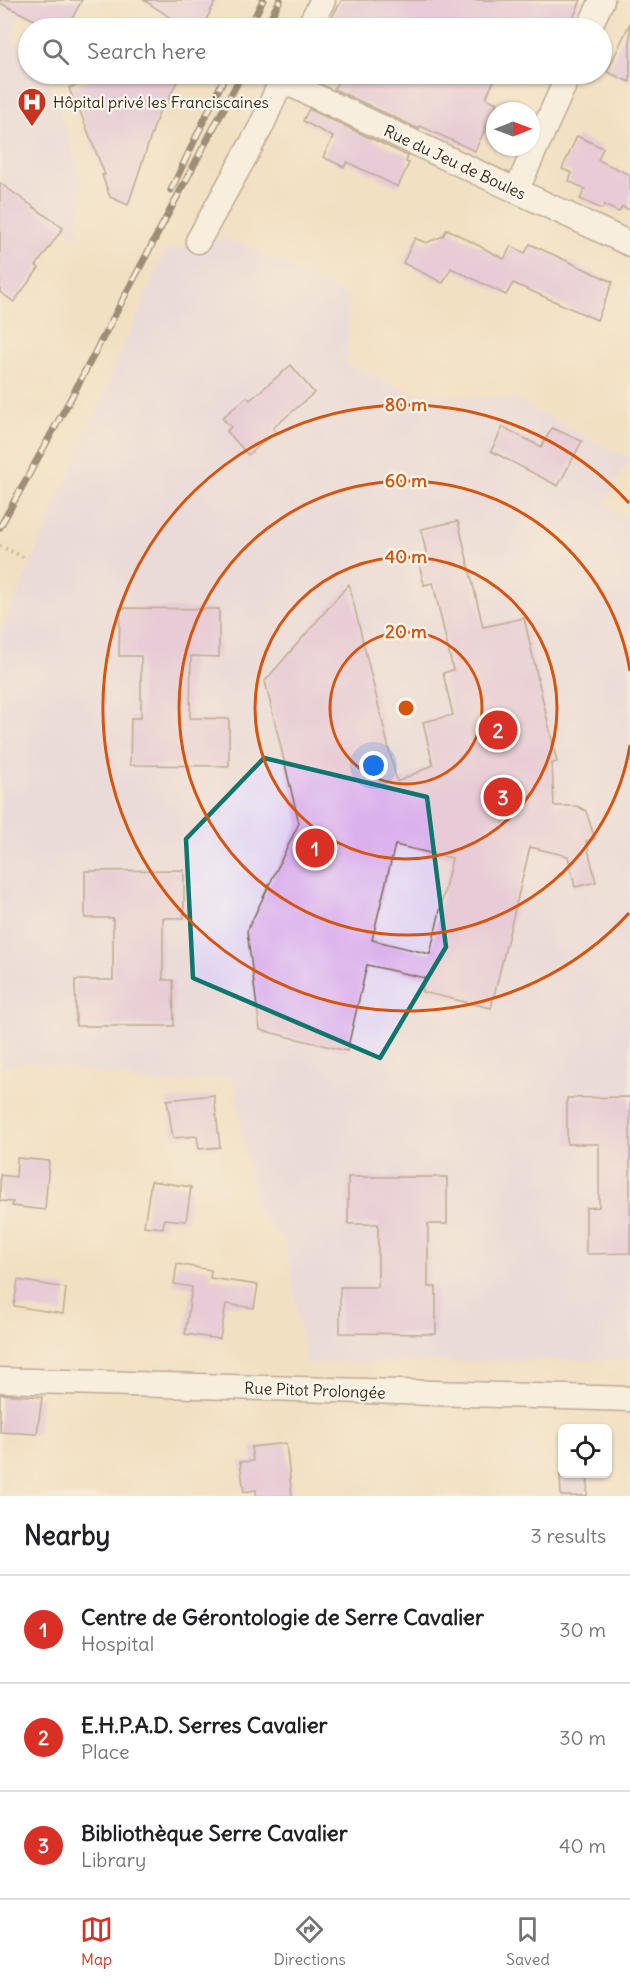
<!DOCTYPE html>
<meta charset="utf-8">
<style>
body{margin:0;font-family:Delius,sans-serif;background:#f6f6f6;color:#202124}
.controls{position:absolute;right:18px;bottom:18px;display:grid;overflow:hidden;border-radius:9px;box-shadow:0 2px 4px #0004}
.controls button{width:54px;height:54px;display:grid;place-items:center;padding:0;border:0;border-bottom:2px solid #e0e0e0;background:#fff;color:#202124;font:30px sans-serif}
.compass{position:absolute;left:486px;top:102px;width:54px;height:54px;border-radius:50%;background:#fff;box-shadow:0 2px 4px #0004;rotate:89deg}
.you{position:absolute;left:374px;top:766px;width:21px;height:21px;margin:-15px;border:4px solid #fff;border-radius:50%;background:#1a73e8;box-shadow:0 0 0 9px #1a73e833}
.badge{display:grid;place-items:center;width:39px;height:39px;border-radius:50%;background:#d93025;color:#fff;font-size:20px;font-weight:700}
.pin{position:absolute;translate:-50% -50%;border:3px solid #fff;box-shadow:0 2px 6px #0006}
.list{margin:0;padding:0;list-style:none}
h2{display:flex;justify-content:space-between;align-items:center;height:78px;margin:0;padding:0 24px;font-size:26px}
h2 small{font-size:20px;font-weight:400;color:#757577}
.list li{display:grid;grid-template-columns:39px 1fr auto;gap:18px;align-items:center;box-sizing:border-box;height:108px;padding:0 24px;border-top:2px solid #e0e0e0}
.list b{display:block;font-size:22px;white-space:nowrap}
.list p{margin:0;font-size:20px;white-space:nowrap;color:#757577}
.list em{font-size:20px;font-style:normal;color:#757577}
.icon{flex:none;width:33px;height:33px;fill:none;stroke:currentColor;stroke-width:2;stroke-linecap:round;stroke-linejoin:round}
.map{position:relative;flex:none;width:630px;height:1496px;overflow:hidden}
.search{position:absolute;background:#fff;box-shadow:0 2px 4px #0004;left:18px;right:18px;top:18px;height:66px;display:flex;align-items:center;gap:15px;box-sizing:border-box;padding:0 21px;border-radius:33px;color:#757577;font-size:22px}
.sheet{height:402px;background:#fff}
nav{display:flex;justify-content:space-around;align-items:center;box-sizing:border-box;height:84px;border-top:2px solid #e0e0e0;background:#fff;font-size:16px;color:#757577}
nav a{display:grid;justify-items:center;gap:3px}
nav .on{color:#d93025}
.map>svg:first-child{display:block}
.built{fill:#e1d4f3}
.building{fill:#dab1ed;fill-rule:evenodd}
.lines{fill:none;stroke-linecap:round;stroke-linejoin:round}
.minor-casing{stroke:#7b6a58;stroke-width:27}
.path{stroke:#7b6a58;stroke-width:4;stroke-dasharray:1.5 4.5;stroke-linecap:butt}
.minor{stroke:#fff;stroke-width:24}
.rail-casing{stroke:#3b2a1e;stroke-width:7}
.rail{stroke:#fbf7ec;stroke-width:4.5;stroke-dasharray:14;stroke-linecap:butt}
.marked{fill:none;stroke:#0f766e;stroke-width:4.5;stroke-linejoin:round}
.ring{fill:none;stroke:#d7540e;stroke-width:3}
.labels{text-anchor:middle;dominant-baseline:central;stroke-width:4.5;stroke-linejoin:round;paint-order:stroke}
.poi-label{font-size:16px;fill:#3b2a1e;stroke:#fbf7ec;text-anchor:start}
.street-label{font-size:16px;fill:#3b2a1e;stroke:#fbf7ec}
.centre{fill:#d7540e;stroke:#fbf7ec;stroke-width:3}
.ring-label{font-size:18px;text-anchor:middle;font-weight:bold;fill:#d7540e;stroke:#fbf7ec;stroke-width:4.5;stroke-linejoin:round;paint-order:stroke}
</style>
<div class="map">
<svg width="630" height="1496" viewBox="0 0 630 1496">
<rect width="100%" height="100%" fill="#fbf7ec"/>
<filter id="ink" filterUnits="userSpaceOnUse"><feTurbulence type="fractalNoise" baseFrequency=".0167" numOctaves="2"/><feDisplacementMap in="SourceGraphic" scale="12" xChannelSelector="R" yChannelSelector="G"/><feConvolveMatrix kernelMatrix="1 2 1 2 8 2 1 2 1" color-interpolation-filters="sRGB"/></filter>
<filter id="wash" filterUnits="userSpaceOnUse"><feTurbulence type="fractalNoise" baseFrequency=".008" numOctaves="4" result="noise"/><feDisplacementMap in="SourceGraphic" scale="24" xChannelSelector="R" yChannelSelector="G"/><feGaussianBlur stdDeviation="1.35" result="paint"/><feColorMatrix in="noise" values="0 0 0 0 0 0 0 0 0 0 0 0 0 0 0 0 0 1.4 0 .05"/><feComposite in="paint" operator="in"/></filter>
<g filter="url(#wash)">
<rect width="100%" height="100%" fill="#f2e0c3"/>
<g class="built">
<polygon points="0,0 28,0 11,33 13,40 28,53 28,74 47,74 82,180 77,226 83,233 78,238 0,183"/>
<polygon points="227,238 349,296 347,364 409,393 515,399 629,459 605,504 630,520 630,1359 306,1364 285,1241 255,1208 233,1075 164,1085 29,1061 0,1068 0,636 165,250"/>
</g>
<g id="blocks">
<g class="building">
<polygon points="0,0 82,0 67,28 51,28 0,3"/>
<polygon points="144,0 216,0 202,28 194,28 171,18"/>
<polygon points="342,0 581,0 569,28 325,28"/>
<polygon points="630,23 630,82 607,72"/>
<polygon points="112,74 181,74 163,110 160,109 128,205 110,197 102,175 105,175 79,109 77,110 69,88 95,78 96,79"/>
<polygon points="342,74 497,74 486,98 497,103 475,151 420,126 419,129 334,89"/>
<polygon points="309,109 408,156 406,162 409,163 398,187 347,162 344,167 323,157 333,137 303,121"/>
<polygon points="577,136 603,148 598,160 630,175 630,210 622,207 619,212 604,205 602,209 580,199 585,189 569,181 572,173 562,169"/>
<polygon points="0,183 63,228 36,266 39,268 14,302 0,292"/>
<polygon points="447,229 504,259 511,246 525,253 530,244 613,282 597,320 513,283 506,295 451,268 443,283 403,263 415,238 426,243 443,236"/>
<polygon points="291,365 314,393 273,428 276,432 248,455 227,431 231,427 222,418 247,397 250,400"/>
<polygon points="503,427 541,447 552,428 582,441 558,486 491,451"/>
<path d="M458 521 483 627 524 618 557 762 552 763 554 806H577L586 811 595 839 586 841 596 882 575 887 568 856 530 847 491 1008 422 992 425 978 367 965 347 1051 260 1030 247 931 299 823 265 681 349 584 397 782 433 765 423 722 453 715 443 673 453 670 433 583 424 585 419 563 428 561 421 529ZM395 845 452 858 430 954 372 940Z"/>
<polygon points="120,608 219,609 219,657 191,656 190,718 229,719 229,766 130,765 131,718 141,718 141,656 119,656"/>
<polygon points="184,870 184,918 163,918 163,980 173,980 174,1026 76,1026 75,980 113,980 113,918 85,918 85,871"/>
<polygon points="214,1095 220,1147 199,1149 197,1136 173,1138 167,1100"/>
<polygon points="630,1097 630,1253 586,1254 586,1208 599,1207 599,1144 567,1144 567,1098"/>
<polygon points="17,1158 49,1161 45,1210 12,1206 13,1202 0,1201 0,1175 16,1177"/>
<polygon points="348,1177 447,1177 447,1224 428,1224 428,1287 436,1287 436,1334 340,1333 340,1287 378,1287 378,1224 348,1224"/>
<polygon points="151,1181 191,1187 186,1221 164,1219 163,1228 144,1226"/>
<polygon points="177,1264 211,1270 210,1278 258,1285 254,1308 226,1304 220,1339 185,1334 192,1287 174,1284"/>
<polygon points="18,1280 66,1288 63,1314 14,1306"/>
<polygon points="0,1394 42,1397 37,1434 0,1432"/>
<polygon points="286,1443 292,1496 256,1496 256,1490 244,1492 240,1462 253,1461 251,1447"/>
<polygon points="560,1473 588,1473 587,1496 561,1496"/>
</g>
</g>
</g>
<g filter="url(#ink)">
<use href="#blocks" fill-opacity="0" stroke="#7b6a58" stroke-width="1.5"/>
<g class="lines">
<g class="minor-casing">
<g id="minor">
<polyline points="308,28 323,0"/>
<polyline points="589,28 602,0"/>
<polyline points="281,80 630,244"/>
<polyline points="516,191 569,74"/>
<polyline points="198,241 261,127 284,74"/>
<polyline points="0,1380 630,1399"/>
</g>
</g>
<polyline class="path" points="0,546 23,557"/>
<use href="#minor" class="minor"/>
<g class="rail-casing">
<g id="rail">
<polyline points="249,28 263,0"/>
<polyline points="265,28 280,0"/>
<polyline points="171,190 226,74"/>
<polyline points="0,527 71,398 242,74"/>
</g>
</g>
<use href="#rail" class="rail"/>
</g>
</g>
<path d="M0 0H630V1496H0ZM264 758 427 797 446 947 380 1058 193 978 186 839Z" fill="#f2e0c3" fill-opacity=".55" fill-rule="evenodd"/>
<path class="marked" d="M264 758 427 797 446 947 380 1058 193 978 186 839Z"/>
<g class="ring">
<circle cx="406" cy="708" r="76"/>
<circle cx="406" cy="708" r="151"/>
<path d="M630 745A227 227 0 1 1 630 671"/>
<path d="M629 913A303 303 0 1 1 629 503"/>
</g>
<defs>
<g id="hospital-pin" transform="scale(1.5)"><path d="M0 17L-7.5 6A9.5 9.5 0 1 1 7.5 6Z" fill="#c8321e" stroke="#fbf7ec"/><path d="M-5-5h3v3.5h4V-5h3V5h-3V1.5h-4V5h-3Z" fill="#fff"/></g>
</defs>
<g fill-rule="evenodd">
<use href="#hospital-pin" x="32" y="102"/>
</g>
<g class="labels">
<g class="poi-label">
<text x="53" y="102">Hôpital privé les Franciscaines</text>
</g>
<g class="street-label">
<text transform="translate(455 162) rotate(25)">Rue du Jeu de Boules</text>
<text transform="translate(315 1390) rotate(2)">Rue Pitot Prolongée</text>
</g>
</g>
<circle cx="406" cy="708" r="9" class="centre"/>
<g class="ring-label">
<text x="406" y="411">80 m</text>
<text x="406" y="487">60 m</text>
<text x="406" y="563">40 m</text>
<text x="406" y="638">20 m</text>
</g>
</svg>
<div class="controls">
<button><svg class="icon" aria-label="locate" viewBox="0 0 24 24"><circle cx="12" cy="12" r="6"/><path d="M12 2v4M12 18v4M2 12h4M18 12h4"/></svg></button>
</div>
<svg class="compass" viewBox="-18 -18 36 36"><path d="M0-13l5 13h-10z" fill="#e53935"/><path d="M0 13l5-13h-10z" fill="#757577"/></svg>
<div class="you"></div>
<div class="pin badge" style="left:315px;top:848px">1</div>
<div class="pin badge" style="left:498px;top:730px">2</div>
<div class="pin badge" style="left:503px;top:797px">3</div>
<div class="search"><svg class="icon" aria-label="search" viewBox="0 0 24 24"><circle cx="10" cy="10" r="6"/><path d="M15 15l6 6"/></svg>Search here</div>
</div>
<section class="sheet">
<h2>Nearby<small>3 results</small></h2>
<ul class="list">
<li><span class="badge">1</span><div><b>Centre de Gérontologie de Serre Cavalier</b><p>Hospital</p></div><em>30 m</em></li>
<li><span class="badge">2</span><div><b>E.H.P.A.D. Serres Cavalier</b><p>Place</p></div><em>30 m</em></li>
<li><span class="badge">3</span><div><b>Bibliothèque Serre Cavalier</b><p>Library</p></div><em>40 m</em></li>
</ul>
</section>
<nav>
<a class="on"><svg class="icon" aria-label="map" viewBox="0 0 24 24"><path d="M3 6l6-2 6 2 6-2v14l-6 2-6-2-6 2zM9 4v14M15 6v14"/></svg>Map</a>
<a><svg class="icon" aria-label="directions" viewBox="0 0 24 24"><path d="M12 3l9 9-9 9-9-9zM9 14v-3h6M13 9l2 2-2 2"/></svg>Directions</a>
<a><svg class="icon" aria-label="saved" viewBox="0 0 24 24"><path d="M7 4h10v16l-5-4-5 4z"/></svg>Saved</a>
</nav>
